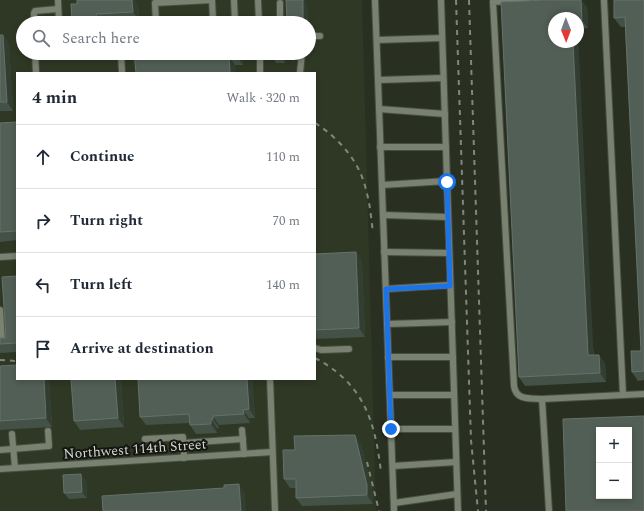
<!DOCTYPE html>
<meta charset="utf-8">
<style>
body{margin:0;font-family:Spectral,serif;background:#f6f6f7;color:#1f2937}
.controls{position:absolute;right:12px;bottom:12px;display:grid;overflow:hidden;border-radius:0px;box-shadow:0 2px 6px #0003}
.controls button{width:36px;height:36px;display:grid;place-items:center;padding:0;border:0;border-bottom:1px solid #e0e1e3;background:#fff;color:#1f2937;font:20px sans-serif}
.compass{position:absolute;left:548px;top:12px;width:36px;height:36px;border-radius:50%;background:#fff;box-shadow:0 2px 6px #0003;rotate:179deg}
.stop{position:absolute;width:12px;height:12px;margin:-9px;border:3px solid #1a73e8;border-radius:50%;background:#fff}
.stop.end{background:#1a73e8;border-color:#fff;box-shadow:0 1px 4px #0008}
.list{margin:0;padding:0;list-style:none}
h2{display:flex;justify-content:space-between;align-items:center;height:52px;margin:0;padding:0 16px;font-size:17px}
h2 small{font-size:13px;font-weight:400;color:#747a83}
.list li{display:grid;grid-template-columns:26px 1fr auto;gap:12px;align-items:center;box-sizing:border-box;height:64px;padding:0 16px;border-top:1px solid #e0e1e3}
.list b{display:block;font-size:15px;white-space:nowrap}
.list em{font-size:13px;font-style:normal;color:#747a83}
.icon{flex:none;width:22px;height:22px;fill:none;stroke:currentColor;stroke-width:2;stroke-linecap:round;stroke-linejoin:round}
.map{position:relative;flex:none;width:644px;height:511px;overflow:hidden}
.search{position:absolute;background:#fff;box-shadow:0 2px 6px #0003;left:16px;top:16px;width:300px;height:44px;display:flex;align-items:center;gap:10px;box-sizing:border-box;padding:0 14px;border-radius:22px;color:#747a83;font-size:15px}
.panel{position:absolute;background:#fff;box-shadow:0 2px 6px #0003;left:16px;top:72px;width:300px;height:308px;border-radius:0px}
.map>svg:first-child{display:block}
.built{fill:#2f3824;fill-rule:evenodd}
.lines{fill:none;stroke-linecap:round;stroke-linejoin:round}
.minor-casing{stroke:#484d42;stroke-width:8}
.minor{stroke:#798171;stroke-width:6}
.rail{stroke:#81877c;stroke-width:2;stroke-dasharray:5 5;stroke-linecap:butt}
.wall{fill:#435147}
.shaded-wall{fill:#323e32}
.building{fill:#525f56;stroke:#667268;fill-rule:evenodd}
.route{stroke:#1a73e8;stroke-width:5}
.labels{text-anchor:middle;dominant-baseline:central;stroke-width:4;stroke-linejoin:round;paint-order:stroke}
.street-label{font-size:14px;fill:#d3d7ce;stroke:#141711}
</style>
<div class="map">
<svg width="644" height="511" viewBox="0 0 644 511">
<rect width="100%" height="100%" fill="#293022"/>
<path class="built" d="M0 0H362L376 511H0ZM23 23H309V53H23ZM17 73H315V379H17Z"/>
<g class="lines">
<g class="minor-casing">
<g id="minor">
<polyline points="58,0 59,23"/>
<polyline points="234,0 235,23"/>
<polyline points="258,0 259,23"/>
<polyline points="375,0 394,511"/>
<polyline points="441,0 458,511"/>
<path d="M527 0 493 2 514 386C516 401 531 398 542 399"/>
<polyline points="604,0 623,395"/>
<polyline points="280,3 280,23"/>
<polyline points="34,23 34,13 35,11 58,9"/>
<polyline points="156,23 155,3 212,0"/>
<polyline points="181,23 213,21 212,0"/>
<polyline points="309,36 320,36"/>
<polyline points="377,40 442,38"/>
<polyline points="35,53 36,73"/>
<polyline points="121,53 122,73"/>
<polyline points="260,53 260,73"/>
<polyline points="300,73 302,53"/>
<polyline points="378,80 443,78"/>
<polyline points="379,109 445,114"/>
<polyline points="380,147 446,147"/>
<polyline points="382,185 447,181"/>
<polyline points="383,215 448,217"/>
<polyline points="384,252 449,253"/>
<polyline points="0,257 17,256"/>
<polyline points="386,289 450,285"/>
<polyline points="0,310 2,341"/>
<polyline points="387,324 452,322"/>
<polyline points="315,348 321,350 349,349"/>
<polyline points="388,357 453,357"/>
<polyline points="270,379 275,511"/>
<polyline points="390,395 454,395"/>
<polyline points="391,429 455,429"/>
<polyline points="242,430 244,454"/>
<polyline points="12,434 15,468"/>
<polyline points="145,439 183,437 184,458"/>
<polyline points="183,443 243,439"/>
<polyline points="0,450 49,446 48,431"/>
<polyline points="393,466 456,462"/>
<polyline points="0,469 272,452"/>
<polyline points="394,503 457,494"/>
<polyline points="549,511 542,399 644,394"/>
</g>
</g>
<use href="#minor" class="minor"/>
<g class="rail">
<polyline points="456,0 471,440 478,511"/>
<polyline points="469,0 486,511"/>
<path d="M315 123C339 138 360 162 366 190 370 203 371 218 373 232"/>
<path d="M315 358C364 384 375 421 381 472"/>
<polyline points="0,360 17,361"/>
<polyline points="367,462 379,511"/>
</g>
</g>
<g class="wall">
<polygon points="644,0 644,380 638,381 632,372 641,351 625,27 621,27 614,18"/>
<polygon points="501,2 587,7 588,28 578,29 578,18 554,18 594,355 599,355 605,364 606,382 525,386 519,377"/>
<polygon points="71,4 138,4 139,20 102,22 102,23 73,23 72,21"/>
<polygon points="307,5 308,23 290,23 287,19"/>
<polygon points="0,35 3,35 9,44 13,111 0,111"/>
<polygon points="134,53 242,53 243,65 235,65"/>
<polygon points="272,53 285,53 285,63 276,63 272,56"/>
<polygon points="17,122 17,240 0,242 0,123"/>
<polygon points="356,252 362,261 365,337 315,339 315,254"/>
<polygon points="17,276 17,352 0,353 0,338 6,338"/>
<polygon points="0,366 49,379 52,427 0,430"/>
<polygon points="71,379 121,379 124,427 80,430 74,421"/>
<polygon points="252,379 255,418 249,418 250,423 219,425 219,428 217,428 217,433 196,434 190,425 189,423 146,425 140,417"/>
<polygon points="361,444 373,494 373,504 302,506 296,498 296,488 290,488 284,479 295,450"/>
<polygon points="86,480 87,498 69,499 64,493"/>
</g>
<g class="shaded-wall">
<polygon points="132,0 135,0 138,4 139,20 133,12"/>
<polygon points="303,0 304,0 307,5 308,23 307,23 303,18"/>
<polygon points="581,0 582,0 587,7 588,28 582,20"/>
<polygon points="96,14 102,22 102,23 99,23 97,20"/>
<polygon points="578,32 594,364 588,355 573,42 578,42"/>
<polygon points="3,35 9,44 13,111 7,102"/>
<polygon points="236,53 242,53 243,65 236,56"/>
<polygon points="281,53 285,53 285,63 281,56"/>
<polygon points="229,56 235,65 236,73 230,73"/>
<polygon points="356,252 362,261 365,337 359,328"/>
<polygon points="599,355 605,364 606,382 600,373"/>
<polygon points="44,379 49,379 52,427 46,418"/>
<polygon points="115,379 121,379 124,427 118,418"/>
<polygon points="247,379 252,379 255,418 249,409"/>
<polygon points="243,410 249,418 250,423 244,414"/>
<polygon points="213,416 219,425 219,428 213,419"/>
<polygon points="211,419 217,428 217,433 211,424"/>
<polygon points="355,435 361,444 373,494 373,504 367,495"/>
<polygon points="81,474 86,480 87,498 82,492"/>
<polygon points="239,484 245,493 246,511 241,511"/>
</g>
<g class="building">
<polygon points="77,0 132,0 133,12 96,14 97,20 72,21 71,4 77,4"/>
<polygon points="286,0 303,0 303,18 287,19"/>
<polygon points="547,0 581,0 582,20 578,20 578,18 554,18 554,42 573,42 588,355 599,355 600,373 519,377 501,2"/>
<polygon points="614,0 644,0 644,371 632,372 631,351 641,351 625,17 614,18"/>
<polygon points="0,35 3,35 7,102 0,102"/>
<polygon points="134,53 236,53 236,56 229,56 230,73 136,73"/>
<rect x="272" y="53" width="9" height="3"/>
<polygon points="17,122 17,231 0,232 0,123"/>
<polygon points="356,252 359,328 315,330 315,254"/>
<polygon points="17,276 17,343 0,344 0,338 6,338 2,277"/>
<polygon points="17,365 17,379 44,379 46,418 0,421 0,366"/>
<polygon points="71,379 115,379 118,418 74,421"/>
<polygon points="138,379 247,379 249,409 243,410 244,414 213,416 213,419 211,419 211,424 190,425 189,414 140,417"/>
<path d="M644 416V511H566L563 419ZM599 430H629V496H599Z"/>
<polygon points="355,435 367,485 367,495 296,498 296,479 284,479 283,450 295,450 294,436"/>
<polygon points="81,474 82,492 64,493 63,475"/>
<polygon points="239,484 241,511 103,511 102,496 224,488 224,485"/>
</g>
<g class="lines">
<polyline class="route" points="391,429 386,289 450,286 447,182"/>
</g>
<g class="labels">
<g class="street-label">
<text transform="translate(135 449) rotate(-4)">Northwest 114th Street</text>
</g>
</g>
</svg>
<div class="controls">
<button>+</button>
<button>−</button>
</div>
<svg class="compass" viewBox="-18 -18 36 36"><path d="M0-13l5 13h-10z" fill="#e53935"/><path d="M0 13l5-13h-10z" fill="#747a83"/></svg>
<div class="stop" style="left:447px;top:182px"></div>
<div class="stop end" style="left:391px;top:429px"></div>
<div class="search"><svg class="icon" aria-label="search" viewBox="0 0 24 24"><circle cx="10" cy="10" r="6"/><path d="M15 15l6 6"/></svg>Search here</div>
<section class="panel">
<h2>4 min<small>Walk · 320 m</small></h2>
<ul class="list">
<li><svg class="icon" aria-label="ahead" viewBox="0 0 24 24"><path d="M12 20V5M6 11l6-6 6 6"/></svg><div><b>Continue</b></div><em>110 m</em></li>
<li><svg class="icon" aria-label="right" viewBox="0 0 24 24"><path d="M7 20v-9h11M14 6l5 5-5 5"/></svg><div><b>Turn right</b></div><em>70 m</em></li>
<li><svg class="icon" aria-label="left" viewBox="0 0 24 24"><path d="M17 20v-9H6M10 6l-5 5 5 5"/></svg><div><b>Turn left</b></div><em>140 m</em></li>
<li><svg class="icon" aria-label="arrive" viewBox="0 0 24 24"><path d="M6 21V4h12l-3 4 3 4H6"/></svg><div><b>Arrive at destination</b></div></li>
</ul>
</section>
</div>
